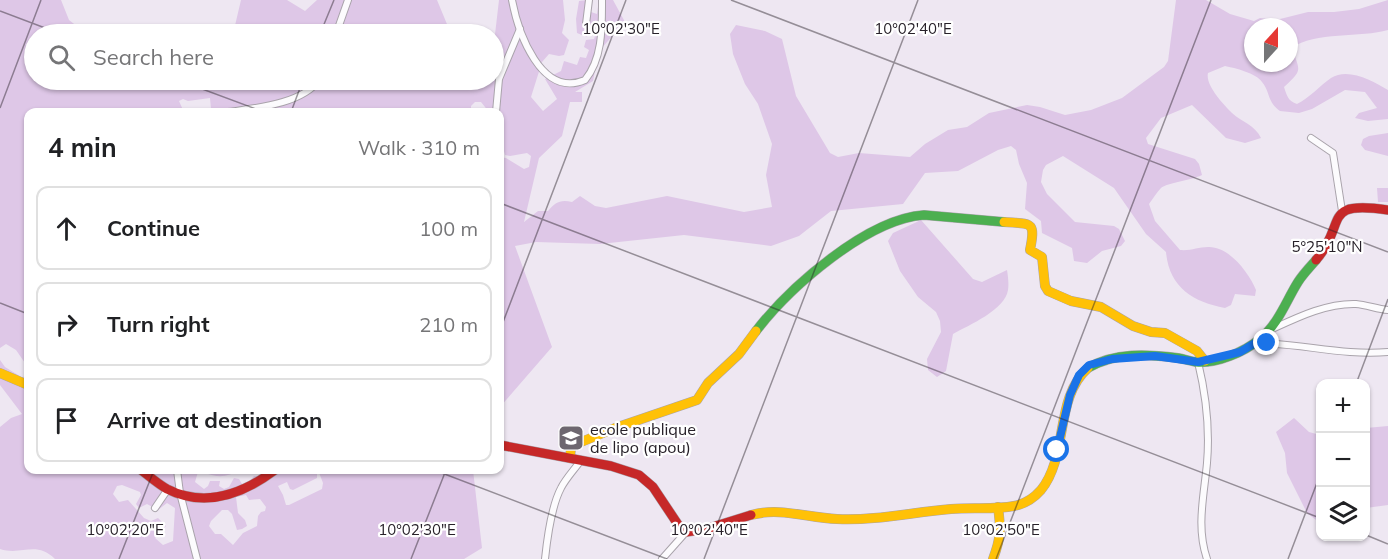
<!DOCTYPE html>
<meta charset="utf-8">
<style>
body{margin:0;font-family:Mulish,sans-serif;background:#f6f6f6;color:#202124}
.controls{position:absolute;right:18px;bottom:18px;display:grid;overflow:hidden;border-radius:12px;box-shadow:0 2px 4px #0004}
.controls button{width:54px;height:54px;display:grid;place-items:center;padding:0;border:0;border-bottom:2px solid #e0e0e0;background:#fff;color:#202124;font:30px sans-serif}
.compass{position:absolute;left:1244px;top:18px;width:54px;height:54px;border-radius:50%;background:#fff;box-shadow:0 2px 4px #0004;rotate:21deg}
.stop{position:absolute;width:18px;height:18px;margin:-14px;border:4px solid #1a73e8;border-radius:50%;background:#fff}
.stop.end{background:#1a73e8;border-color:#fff;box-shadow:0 2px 6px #0008}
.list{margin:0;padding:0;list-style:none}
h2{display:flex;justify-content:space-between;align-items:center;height:78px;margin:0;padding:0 24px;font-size:26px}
h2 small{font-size:20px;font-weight:400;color:#757577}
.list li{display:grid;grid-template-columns:39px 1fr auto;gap:18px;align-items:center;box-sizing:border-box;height:84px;margin:0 12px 12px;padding:0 12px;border:2px solid #e0e0e0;border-radius:12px}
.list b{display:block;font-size:22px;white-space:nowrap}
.list em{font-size:20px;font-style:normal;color:#757577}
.icon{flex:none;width:33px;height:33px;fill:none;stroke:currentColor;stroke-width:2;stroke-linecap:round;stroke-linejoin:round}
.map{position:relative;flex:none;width:1388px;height:559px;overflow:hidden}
.search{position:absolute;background:#fff;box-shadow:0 2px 4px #0004;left:24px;top:24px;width:480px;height:66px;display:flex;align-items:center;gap:15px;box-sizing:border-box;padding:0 21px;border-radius:33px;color:#757577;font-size:22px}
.panel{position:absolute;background:#fff;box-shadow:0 2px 4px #0004;left:24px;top:108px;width:480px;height:366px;border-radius:12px}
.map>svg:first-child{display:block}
.green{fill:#dec7e7;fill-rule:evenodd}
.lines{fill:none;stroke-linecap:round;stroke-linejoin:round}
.street-casing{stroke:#a9a3ab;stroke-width:8}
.fast-casing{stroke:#a9a3ab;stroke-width:10}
.slow-casing{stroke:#a9a3ab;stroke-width:10}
.jam-casing{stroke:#a9a3ab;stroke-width:10}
.street{stroke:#fcfbfd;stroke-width:6}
.fast{stroke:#4caf50;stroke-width:9}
.slow{stroke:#ffc107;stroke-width:9}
.jam{stroke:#c62828;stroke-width:9}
.route{stroke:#1a73e8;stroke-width:8}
.ticks{fill:none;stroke:#272129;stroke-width:1.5;stroke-opacity:0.45}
.labels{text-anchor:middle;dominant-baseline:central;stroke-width:4.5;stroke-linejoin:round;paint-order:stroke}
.poi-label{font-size:16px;fill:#272129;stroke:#fff;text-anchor:start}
.ticks-label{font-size:15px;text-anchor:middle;fill:#272129;stroke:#fff;stroke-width:4.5;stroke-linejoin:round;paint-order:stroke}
</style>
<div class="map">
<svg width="1388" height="559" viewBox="0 0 1388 559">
<rect width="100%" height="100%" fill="#eee7f2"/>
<g class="green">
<path d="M0 0H61L69 20 87 34H34V80H447L449 85 465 80H494V43L499 0H563L565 20 562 33 569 40 564 55 559 56 549 54 542 62 531 97 543 111 557 99 545 79 561 71 564 61 577 65 580 57 586 58 589 50 584 47 586 40 594 39 597 30 591 27 587 37 577 33 576 19 579 1 588 0V11L597 14 599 0H613L625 22 599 51 593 81 575 92H582V102H570L562 136 539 158 524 222 538 211H548C555 202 561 199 572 202L580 196 595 206 606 208 667 196 744 212 772 207 766 175 772 144 758 104 745 84 733 54 730 34 736 25 765 31 782 39 796 96 830 153 838 157 859 153 910 157 925 144 948 130 967 127 989 113 1027 105 1040 107 1065 115 1091 110 1122 98 1164 67 1168 61 1176 0H1206L1230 14 1254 21 1260 18 1276 20 1308 12H1334L1359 9 1388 0V30C1362 38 1314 31 1292 48 1300 72 1303 69 1284 87 1287 96 1288 101 1297 104 1311 97 1319 86 1331 78 1348 67 1373 81 1388 90V119L1368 121 1355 118 1359 113 1377 108 1365 92 1345 90 1312 109 1299 113 1280 111C1267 102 1270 91 1262 82 1256 73 1235 68 1225 66L1208 73C1205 85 1223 104 1232 113 1242 122 1255 125 1261 138L1245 143 1226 138 1192 105 1161 118 1146 138 1148 144 1195 159 1199 164 1202 175C1192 180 1167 183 1161 188 1156 193 1153 199 1149 204L1155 221 1180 250C1191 251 1198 247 1208 247 1229 246 1249 273 1256 290L1255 296 1235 294 1231 305 1225 308C1193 302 1169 287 1166 252L1146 234 1114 188 1063 156 1046 165 1043 170 1041 182 1047 194 1075 222 1114 226 1119 229 1125 241 1121 246 1102 251 1087 263 1074 261 1072 248 1042 233 1041 221 1025 209 1027 183 1019 164 1016 150 1011 146 998 150 958 171 925 173 903 204 831 211 799 236 771 246 684 235 600 244 536 242 515 246 552 347 500 407V157L506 158 524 169 529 167 531 156 527 153 510 156 505 155 500 137V112H489L481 102H475L471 106V112H197L211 109 210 98 188 101 183 99 179 101 183 110 189 112H28V361L25 363 16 350 6 344 0 348ZM1253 27H1289V63H1253Z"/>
<polygon points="241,0 287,0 305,11 317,0 437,0 449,29 448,34 233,34"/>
<polygon points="1388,133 1388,156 1365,150 1361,145 1363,139 1369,136"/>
<polygon points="1377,188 1388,188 1388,202 1378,202"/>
<path d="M921 220 973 279 982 282 1007 270C1008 276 1009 284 1008 290 1005 310 969 325 953 334L946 371 937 377 928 370 927 359 941 332 940 321 936 312 918 297 900 271 888 241 893 233Z"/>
<path d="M0 360 5 367 23 378 28 368V470H194L198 472 195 482 204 489 208 486 210 481H220L219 486 224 489 229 487 234 478 239 479 242 484H247L254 476H260L263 470H313L317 473V478L293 490 290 489 287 482 278 486 283 495 286 505H289L322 489 323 483 318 470H473L482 548 464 559H55C36 540 22 556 0 549V427L11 418 22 414 0 385ZM122 485 140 492 141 495 136 504 139 508 147 504 158 510 167 503 175 508 173 541 163 545 155 538 166 526 158 518 151 521 144 518 128 500 119 502 113 494 117 486ZM246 495 249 500 260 499 266 507 265 511 261 512 258 516 257 526 243 533 233 545 221 534H215L209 526 211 521 222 510H228L232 514 237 530 242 529 247 526 245 520 238 513 236 497Z"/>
<polygon points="1294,418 1309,432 1320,435 1320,523 1307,513 1287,473 1285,453 1276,432"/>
<polygon points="1388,426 1388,505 1366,508 1366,428"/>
<path d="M207 470H240C228 477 218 478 205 473Z"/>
</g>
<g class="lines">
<g class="street-casing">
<g id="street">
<path d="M512 0C518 32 541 99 585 80 603 58 602 27 602 0"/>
<polyline points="586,24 589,0"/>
<polyline points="336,34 348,0"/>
<path d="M228 112C256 108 302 104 319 80"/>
<polyline points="496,112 499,79 520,29"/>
<polyline points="1311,138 1333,153 1342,211"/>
<path d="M1270 330C1296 318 1326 303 1356 304 1367 305 1377 309 1388 310"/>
<path d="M1255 343C1300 343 1343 356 1388 352"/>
<path d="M1198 362C1206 395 1210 428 1207 463 1204 496 1196 527 1207 559"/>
<polyline points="177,470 180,493 197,559"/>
<polyline points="155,508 168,489"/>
<path d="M545 559C547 540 552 505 561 488 566 478 575 469 581 460"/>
<polyline points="662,559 686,532"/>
</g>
</g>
<g class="fast-casing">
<g id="fast">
<path d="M756 331C790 287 867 219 924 215L1004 222"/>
<path d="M1088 368C1115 352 1148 354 1178 358 1184 359 1190 361 1196 362 1217 364 1244 352 1260 339 1279 323 1286 301 1298 282 1303 274 1310 267 1316 260"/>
</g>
</g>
<g class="slow-casing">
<g id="slow">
<path d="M1004 222C1031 224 1036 220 1030 250L1042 257 1045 286 1048 291 1071 301 1101 307 1133 326 1151 332 1165 333 1197 351 1205 361"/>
<polyline points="0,373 28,385"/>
<polyline points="570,458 571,448 574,445 615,428 697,400 708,383 739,354 756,331"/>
<path d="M751 515C780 507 808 518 837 519 875 521 913 512 951 509 972 507 994 510 1014 506 1025 504 1034 498 1041 490 1069 455 1054 398 1088 368"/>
<path d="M993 559C1001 538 1001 529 998 507"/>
</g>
</g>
<g class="jam-casing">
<g id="jam">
<path d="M1316 260C1348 223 1320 200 1388 210"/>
<polyline points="500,445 611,466 639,475 653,487 679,526 686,532 706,529 751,515"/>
<path d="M141 470C149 476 158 484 167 489 205 508 243 494 275 470"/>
</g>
</g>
<use href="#street" class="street"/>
<use href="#fast" class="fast"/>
<use href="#slow" class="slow"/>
<use href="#jam" class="jam"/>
</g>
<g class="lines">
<polyline class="route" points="1057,450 1070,395 1079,375 1089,365 1112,359 1155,356 1198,362 1240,352 1255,343 1267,343"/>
</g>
<path class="ticks" d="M731 0 1388 252M0 11 61 34M320 34 334 0M178 80 264 112M0 108 41 0M291 112 303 80M500 203 1320 518M0 303 28 314M500 330 626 0M1356 384 1388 299M434 470 667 559M1366 535 1388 544M119 559 154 470M411 559 446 470M704 559 918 0M996 559 1211 0M1288 559 1320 475"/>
<defs>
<g id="school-square" transform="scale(1.35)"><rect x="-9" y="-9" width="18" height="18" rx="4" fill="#6d666f" stroke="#fff"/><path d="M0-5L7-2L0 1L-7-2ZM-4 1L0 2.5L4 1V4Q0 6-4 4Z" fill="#fff"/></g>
</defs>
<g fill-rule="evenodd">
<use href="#school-square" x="571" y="438"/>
</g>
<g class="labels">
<g class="poi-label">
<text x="590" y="429">ecole publique<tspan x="590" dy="18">de lipo (apou)</tspan></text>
</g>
</g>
<g class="ticks-label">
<text x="621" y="34">10°02'30"E</text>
<text x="913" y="34">10°02'40"E</text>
<text x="1327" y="252">5°25'10"N</text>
<text x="125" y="535">10°02'20"E</text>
<text x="417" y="535">10°02'30"E</text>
<text x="709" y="535">10°02'40"E</text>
<text x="1001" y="535">10°02'50"E</text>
</g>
</svg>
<div class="controls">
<button>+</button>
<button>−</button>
<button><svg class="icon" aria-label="layers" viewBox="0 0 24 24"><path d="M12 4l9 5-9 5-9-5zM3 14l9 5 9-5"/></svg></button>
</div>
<svg class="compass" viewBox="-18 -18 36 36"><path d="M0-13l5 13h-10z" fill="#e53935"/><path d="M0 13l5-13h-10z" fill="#757577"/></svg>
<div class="stop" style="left:1057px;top:450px"></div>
<div class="stop end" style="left:1267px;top:343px"></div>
<div class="search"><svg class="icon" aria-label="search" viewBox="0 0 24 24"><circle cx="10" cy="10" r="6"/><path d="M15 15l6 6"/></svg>Search here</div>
<section class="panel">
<h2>4 min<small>Walk · 310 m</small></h2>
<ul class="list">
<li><svg class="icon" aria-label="ahead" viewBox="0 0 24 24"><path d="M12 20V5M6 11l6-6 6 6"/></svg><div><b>Continue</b></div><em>100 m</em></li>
<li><svg class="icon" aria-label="right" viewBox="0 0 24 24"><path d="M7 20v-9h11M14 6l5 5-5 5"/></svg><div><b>Turn right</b></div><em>210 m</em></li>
<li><svg class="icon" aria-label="arrive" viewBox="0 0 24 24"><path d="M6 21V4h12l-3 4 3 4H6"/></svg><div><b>Arrive at destination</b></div></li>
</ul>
</section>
</div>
